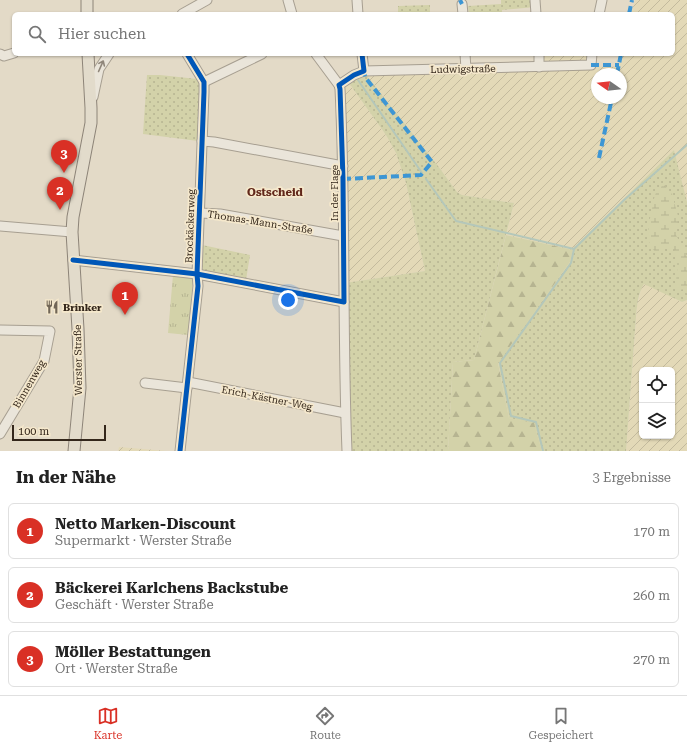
<!DOCTYPE html>
<html lang="de">
<meta charset="utf-8">
<style>
body{margin:0;font-family:"Roboto Serif",serif;background:#f2f2f2;color:#222}
.controls{position:absolute;right:12px;bottom:12px;display:grid;overflow:hidden;border-radius:6px;box-shadow:0 1px 3px #0004}
.controls button{width:36px;height:36px;display:grid;place-items:center;padding:0;border:0;border-bottom:1px solid #e0e0e0;background:#fff;color:#222;font:20px sans-serif}
.compass{position:absolute;left:591px;top:68px;width:36px;height:36px;border-radius:50%;background:#fff;box-shadow:0 1px 3px #0004;rotate:284deg}
.scale{position:absolute;left:12px;bottom:10px;width:94px;box-sizing:border-box;padding-left:4px;border:2px solid #34271b;border-top:0;font-size:11px;line-height:14px;white-space:nowrap;color:#34271b;-webkit-text-stroke:3px #f5e8cc;paint-order:stroke}
.you{position:absolute;left:288px;top:300px;width:14px;height:14px;margin:-10px;border:3px solid #fff;border-radius:50%;background:#1a73e8;box-shadow:0 0 0 6px #1a73e833}
.badge{display:grid;place-items:center;width:26px;height:26px;border-radius:50%;background:#d93025;color:#fff;font-size:13px;font-weight:700}
.pin{position:absolute;translate:-50% -33px;filter:drop-shadow(0 1px 2px #0008)}
.pin::after{content:'';position:absolute;top:21px;width:14px;height:12px;background:inherit;clip-path:polygon(0 0,100% 0,50% 100%)}
.list{margin:0;padding:0;list-style:none}
h2{display:flex;justify-content:space-between;align-items:center;height:52px;margin:0;padding:0 16px;font-size:17px}
h2 small{font-size:13px;font-weight:400;color:#767676}
.list li{display:grid;grid-template-columns:26px 1fr auto;gap:12px;align-items:center;box-sizing:border-box;height:56px;margin:0 8px 8px;padding:0 8px;border:1px solid #e0e0e0;border-radius:6px}
.list b{display:block;font-size:15px;white-space:nowrap}
.list p{margin:0;font-size:13px;white-space:nowrap;color:#767676}
.list em{font-size:13px;font-style:normal;color:#767676}
.icon{flex:none;width:22px;height:22px;fill:none;stroke:currentColor;stroke-width:2;stroke-linecap:round;stroke-linejoin:round}
.map{position:relative;flex:none;width:687px;height:451px;overflow:hidden}
.search{position:absolute;background:#fff;box-shadow:0 1px 3px #0004;left:12px;right:12px;top:12px;height:44px;display:flex;align-items:center;gap:10px;box-sizing:border-box;padding:0 14px;border-radius:6px;color:#767676;font-size:15px}
.sheet{height:244px;background:#fff}
nav{display:flex;justify-content:space-around;align-items:center;box-sizing:border-box;height:56px;border-top:1px solid #e0e0e0;background:#fff;font-size:11px;color:#767676}
nav a{display:grid;justify-items:center;gap:2px}
nav .on{color:#d93025}
.map>svg:first-child{display:block}
.farmland{fill:url(#farmland-furrows);fill-rule:evenodd}
.grass{fill:url(#grass-dots)}
.forest{fill:url(#forest-firs)}
.wetland{fill:url(#wetland-marsh)}
.park{fill:url(#park-tufts)}
.lines{fill:none;stroke-linecap:round;stroke-linejoin:round}
.stream{stroke:#b4c7ba;stroke-width:2}
.minor-casing{stroke:#a79f91;stroke-width:11}
.major-casing{stroke:#8d8478;stroke-width:13}
.minor{stroke:#eae5da;stroke-width:9}
.major{stroke:#e2dbcb;stroke-width:11}
.quiet{stroke:#3d96d4;stroke-width:4;stroke-dasharray:8 4;stroke-linecap:butt}
.cycleway-casing{stroke:#f5e8cc;stroke-width:8}
.cycleway{stroke:#0057b8;stroke-width:5}
.oneway{stroke:#8f867a}
.labels{text-anchor:middle;dominant-baseline:central;stroke-width:3.5;stroke-linejoin:round;paint-order:stroke}
.street-label{font-size:10px;fill:#34271b;stroke:#f5e8cc}
.poi-label{font-size:10px;font-weight:bold;fill:#34271b;stroke:#f5e8cc;text-anchor:start}
.neighbourhood-label{font-size:11px;font-weight:bold;fill:#61271a;stroke:#f5e8cc}
</style>
<div class="map">
<svg width="687" height="451" viewBox="0 0 687 451">
<defs>
<pattern id="farmland-furrows" width="10" height="10" patternUnits="userSpaceOnUse"><rect width="10" height="10" fill="#e3d9b7"/><path d="M-1 1l2-2M0 10L10 0M9 11l2-2" fill="none" stroke="#c3ba9d"/></pattern>
<pattern id="grass-dots" width="8" height="8" patternUnits="userSpaceOnUse"><rect width="8" height="8" fill="#d3d2a9"/><path d="M2 2h.1M6 6h.1" fill="none" stroke="#b6b491" stroke-width="1.8" stroke-linecap="round"/></pattern>
<pattern id="forest-firs" width="22" height="20" patternUnits="userSpaceOnUse"><rect width="22" height="20" fill="#d3d2a9"/><path d="M5 1l3.5 6h-7zM16 11l3.5 6h-7z" fill="#b6b491"/></pattern>
<pattern id="wetland-marsh" width="20" height="14" patternUnits="userSpaceOnUse"><rect width="20" height="14" fill="#d3d2a9"/><path d="M1 5h8M5 5V1M11 12h8M15 12V8" fill="none" stroke="#b6b491"/></pattern>
<pattern id="park-tufts" width="24" height="20" patternUnits="userSpaceOnUse"><rect width="24" height="20" fill="#d3d2a9"/><path d="M3 7l-1-3M5 7V3M7 7l1-3M15 17l-1-3M17 17v-4M19 17l1-3" fill="none" stroke="#b6b491"/></pattern>
</defs>
<rect width="100%" height="100%" fill="#e3dac7"/>
<g class="farmland">
<path d="M635 0H687V202L674 150 571 250 506 235 514 203 462 195 457 192 438 166 364 72 541 69 540 54H590L589 66 619 67 622 54H673V14H631ZM597 74H621V98H597Z"/>
<polygon points="349,83 386,135 396,153 406,183 425,271 345,283 344,88"/>
<path d="M644 283 682 302 687 300V451H626L637 306 641 289ZM642 370H672V436H642Z"/>
<polygon points="119,447 167,451 118,451"/>
</g>
<g class="grass">
<polygon points="501,0 534,0 535,7 502,10 502,14 469,14 468,6 501,4"/>
<polygon points="430,5 430,14 398,14 398,6"/>
<polygon points="364,72 438,166 457,192 462,195 514,203 474,360 453,362 448,451 348,451 345,283 425,271 406,183 396,153 386,135 349,83"/>
<polygon points="147,75 160,75 197,79 201,89 198,141 143,134"/>
<path d="M674 150 687 202V300L682 302 644 284C638 293 637 306 636 317L626 451H542L534 424 509 418 498 362 570 262 573 250H571Z"/>
<polygon points="202,245 250,255 246,280 203,273 201,269"/>
</g>
<polygon class="forest" points="506,235 573,250 570,262 498,363 509,418 534,423 542,451 448,451 453,362 474,360"/>
<path class="wetland" d="M664 185 672 194 678 216 676 235 687 256V289L677 290C676 283 676 279 677 273 678 265 676 257 674 249 666 246 662 247 657 253 643 243 649 223 652 209 653 203 654 196 657 191 658 188 661 187 664 185Z"/>
<polygon class="park" points="173,275 189,277 193,280 188,335 168,333"/>
<g class="lines">
<g class="stream">
<polyline points="358,80 422,173"/>
<polyline points="426,179 456,221 574,249 624,200 687,145"/>
<polyline points="543,451 536,422 511,416 500,363 571,263 574,249"/>
</g>
<g class="minor-casing">
<g id="minor">
<polyline points="288,0 292,14"/>
<polyline points="357,0 358,14"/>
<polyline points="535,0 536,14"/>
<polyline points="462,4 463,14"/>
<polyline points="182,14 207,0"/>
<polyline points="599,14 602,0"/>
<polyline points="0,54 4,56 14,53"/>
<path d="M316 54 339 85 340 89C346 210 342 330 347 451"/>
<polyline points="362,54 364,71"/>
<polyline points="465,54 466,69"/>
<polyline points="539,54 539,67"/>
<polyline points="204,82 262,54"/>
<polyline points="339,85 354,75 364,71 591,65 592,54"/>
<polyline points="93,97 99,69 109,54"/>
<polyline points="202,141 214,142 343,166"/>
<polyline points="200,213 220,214 343,236"/>
<polyline points="0,226 72,232"/>
<polyline points="73,260 197,274 344,302"/>
<polyline points="0,330 50,331 44,361 0,434"/>
<polyline points="188,382 345,413"/>
<polyline points="145,383 187,388"/>
<polyline points="180,451 198,286 197,274 204,92 204,82 187,54"/>
</g>
</g>
<g class="major-casing">
<g id="major">
<polyline points="87,0 87,14"/>
<polyline points="74,451 80,388 78,329 72,232 73,217 91,123 91,108 88,54"/>
</g>
</g>
<use href="#minor" class="minor"/>
<use href="#major" class="major"/>
<g class="quiet">
<polyline points="460,0 462,4"/>
<polyline points="629,14 632,0"/>
<polyline points="591,65 619,65"/>
<polyline points="617,74 621,54"/>
<polyline points="599,158 612,98"/>
<polyline points="343,179 421,175 432,162 365,77 364,71"/>
</g>
<g class="cycleway-casing">
<g id="cycleway">
<polyline points="73,260 197,274 344,302 343,179 340,89 339,85 354,75 364,71 362,54"/>
<polyline points="180,451 198,286 197,274 204,92 204,82 187,54"/>
</g>
</g>
<use href="#cycleway" class="cycleway"/>
</g>
<defs><path id="oneway-shaft" d="M-6 0H5M1.5-3L5.5 0L1.5 3" fill="none" stroke-width="1.6" stroke-linecap="round" stroke-linejoin="round"/></defs>
<use class="oneway" href="#oneway-shaft" transform="translate(101 66) rotate(-66)"/>
<defs>
<g id="restaurant-bare" transform="scale(1.08)"><path d="M-5-6h1v4h1v-4h1v4h1v-4h1v5L-1.5 .5V6h-2V.5L-5-1ZM5-6V6H3V1.5H1.5Q1.5-4 5-6Z" fill="#716657" stroke="#f5e8cc" stroke-width="2.5" paint-order="stroke"/></g>
</defs>
<g fill-rule="evenodd">
<use href="#restaurant-bare" x="52" y="307"/>
</g>
<g class="labels">
<g class="street-label">
<text transform="translate(463 69) rotate(-1)">Ludwigstraße</text>
<text transform="translate(334 193) rotate(-90)">In der Flage</text>
<text transform="translate(260 222) rotate(9)">Thomas-Mann-Straße</text>
<text transform="translate(190 226) rotate(-88)">Brockäckerweg</text>
<text transform="translate(78 360) rotate(-91)">Werster Straße</text>
<text transform="translate(29 384) rotate(-60)">Binnenweg</text>
<text transform="translate(267 398) rotate(11)">Erich-Kästner-Weg</text>
</g>
<g class="poi-label">
<text x="63" y="307">Brinker</text>
</g>
<g class="neighbourhood-label">
<text x="275" y="192">Ostscheid</text>
</g>
</g>
</svg>
<div class="controls">
<button><svg class="icon" aria-label="locate" viewBox="0 0 24 24"><circle cx="12" cy="12" r="6"/><path d="M12 2v4M12 18v4M2 12h4M18 12h4"/></svg></button>
<button><svg class="icon" aria-label="layers" viewBox="0 0 24 24"><path d="M12 4l9 5-9 5-9-5zM3 14l9 5 9-5"/></svg></button>
</div>
<svg class="compass" viewBox="-18 -18 36 36"><path d="M0-13l5 13h-10z" fill="#e53935"/><path d="M0 13l5-13h-10z" fill="#767676"/></svg>
<div class="scale">100 m</div>
<div class="you"></div>
<div class="pin badge" style="left:125px;top:315px">1</div>
<div class="pin badge" style="left:60px;top:210px">2</div>
<div class="pin badge" style="left:64px;top:173px">3</div>
<div class="search"><svg class="icon" aria-label="search" viewBox="0 0 24 24"><circle cx="10" cy="10" r="6"/><path d="M15 15l6 6"/></svg>Hier suchen</div>
</div>
<section class="sheet">
<h2>In der Nähe<small>3 Ergebnisse</small></h2>
<ul class="list">
<li><span class="badge">1</span><div><b>Netto Marken-Discount</b><p>Supermarkt · Werster Straße</p></div><em>170 m</em></li>
<li><span class="badge">2</span><div><b>Bäckerei Karlchens Backstube</b><p>Geschäft · Werster Straße</p></div><em>260 m</em></li>
<li><span class="badge">3</span><div><b>Möller Bestattungen</b><p>Ort · Werster Straße</p></div><em>270 m</em></li>
</ul>
</section>
<nav>
<a class="on"><svg class="icon" aria-label="map" viewBox="0 0 24 24"><path d="M3 6l6-2 6 2 6-2v14l-6 2-6-2-6 2zM9 4v14M15 6v14"/></svg>Karte</a>
<a><svg class="icon" aria-label="directions" viewBox="0 0 24 24"><path d="M12 3l9 9-9 9-9-9zM9 14v-3h6M13 9l2 2-2 2"/></svg>Route</a>
<a><svg class="icon" aria-label="saved" viewBox="0 0 24 24"><path d="M7 4h10v16l-5-4-5 4z"/></svg>Gespeichert</a>
</nav>
